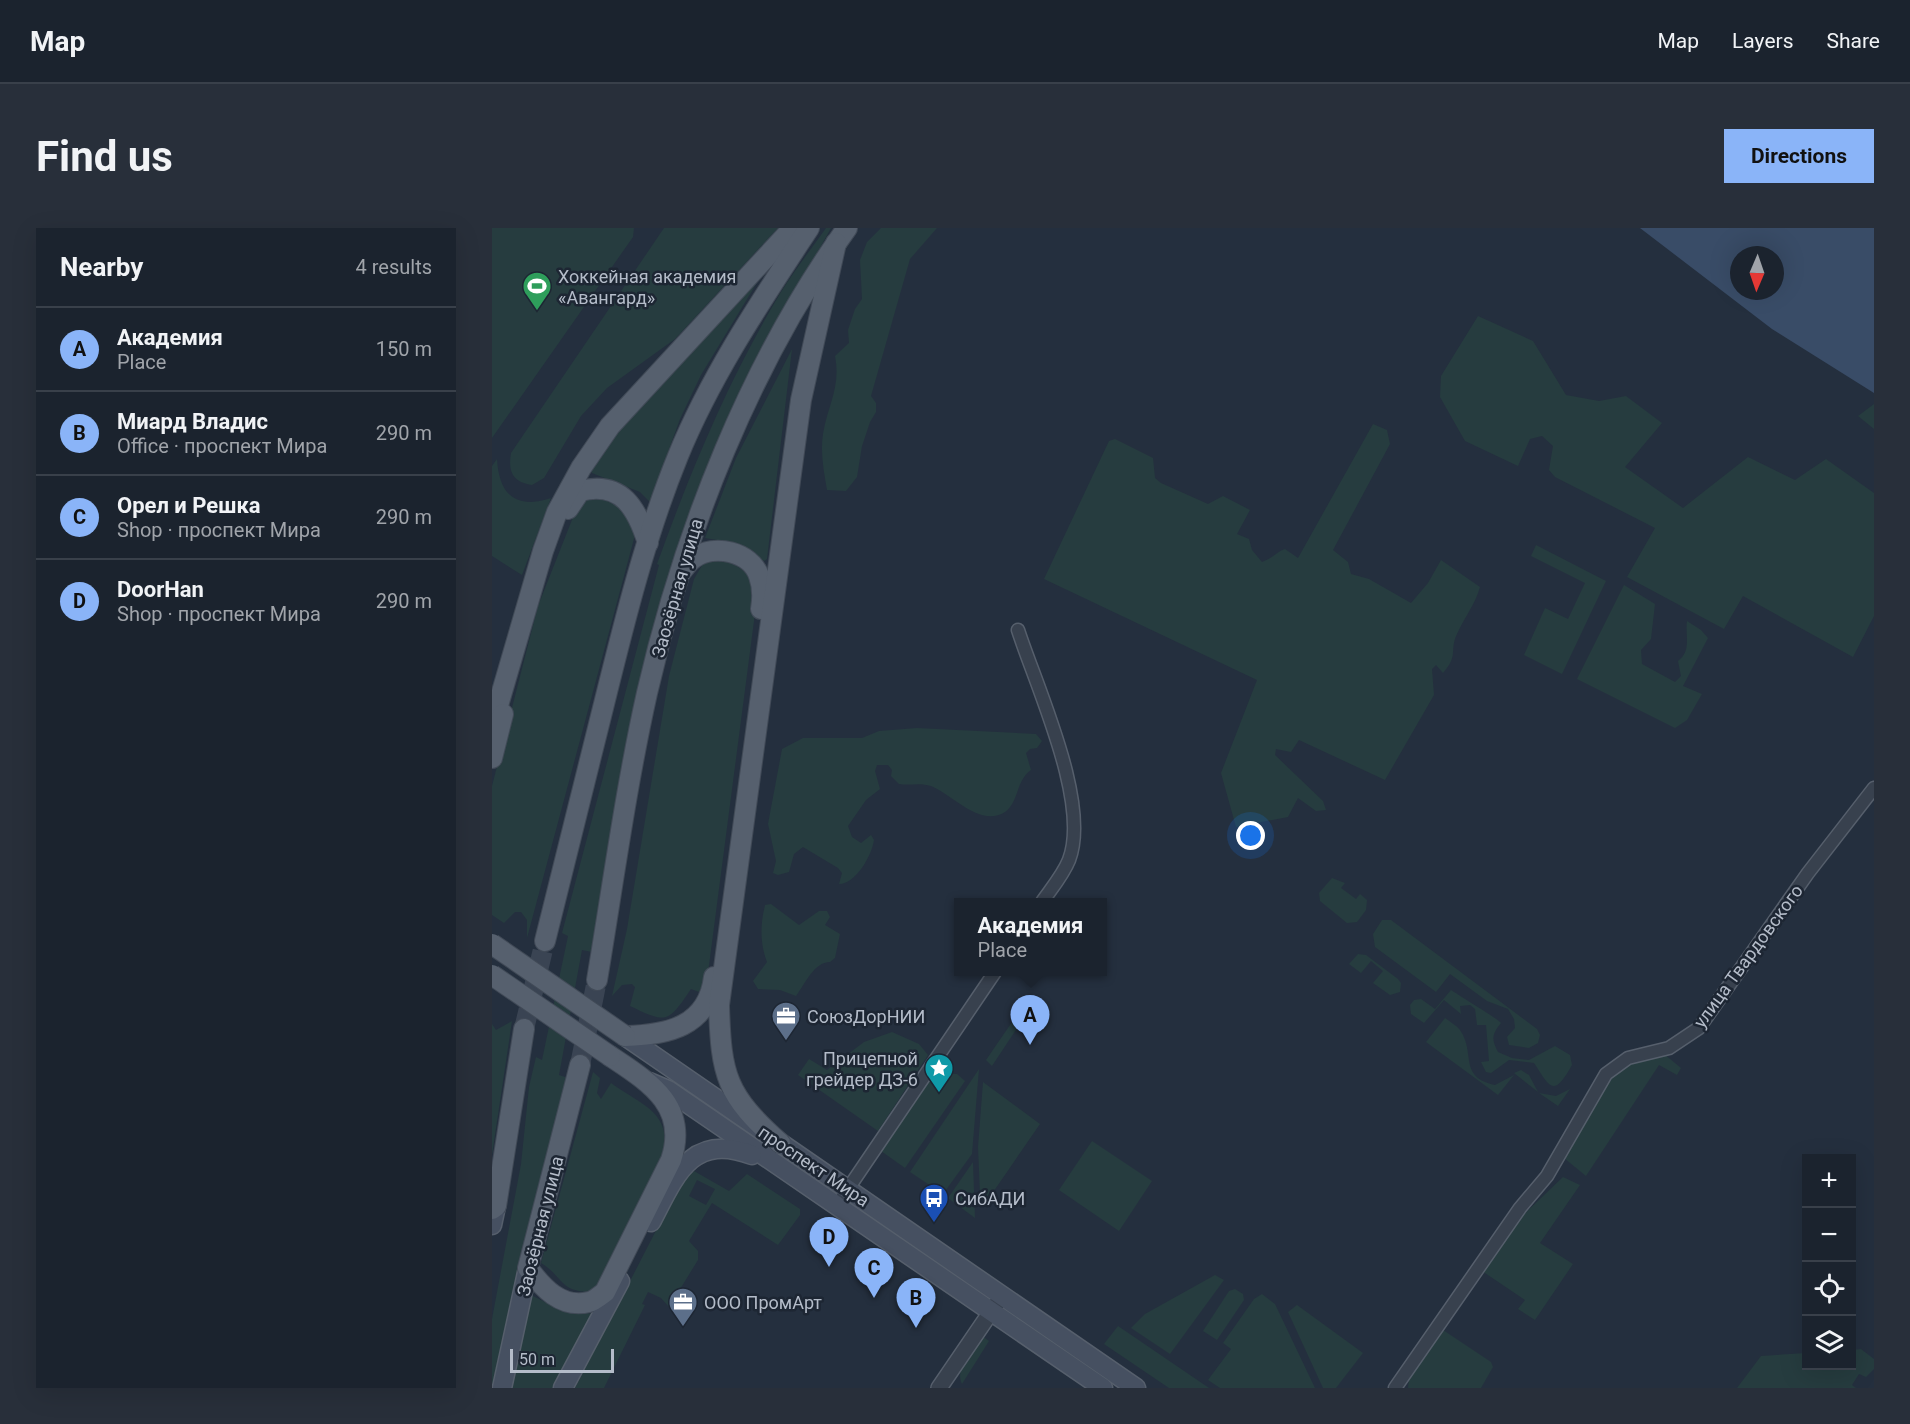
<!DOCTYPE html>
<meta charset="utf-8">
<style>
body{margin:0;font-family:Roboto,sans-serif;background:#282f3a;color:#f1f3f6}
.controls{position:absolute;right:18px;bottom:18px;display:grid;overflow:hidden;border-radius:0px;box-shadow:0 6px 24px #0002}
.controls button{width:54px;height:54px;display:grid;place-items:center;padding:0;border:0;border-bottom:2px solid #39404a;background:#1b232e;color:#f1f3f6;font:30px sans-serif}
.compass{position:absolute;left:1238px;top:18px;width:54px;height:54px;border-radius:50%;background:#1b232e;box-shadow:0 6px 24px #0002;rotate:182deg}
.scale{position:absolute;left:18px;bottom:15px;width:104px;box-sizing:border-box;padding-left:6px;border:3px solid #b4bcc9;border-top:0;font-size:16px;line-height:21px;white-space:nowrap;color:#b4bcc9;-webkit-text-stroke:4px #1d2633;paint-order:stroke}
.you{position:absolute;left:759px;top:608px;width:21px;height:21px;margin:-15px;border:4px solid #fff;border-radius:50%;background:#1a73e8;box-shadow:0 0 0 9px #1a73e833}
.badge{display:grid;place-items:center;width:39px;height:39px;border-radius:50%;background:#8ab4f8;color:#111;font-size:20px;font-weight:700}
.pin{position:absolute;translate:-50% -50px;filter:drop-shadow(0 2px 3px #0008)}
.pin::after{content:'';position:absolute;top:32px;width:21px;height:18px;background:inherit;clip-path:polygon(0 0,100% 0,50% 100%)}
.popup{position:absolute;left:462px;top:670px;width:153px;height:78px;box-sizing:border-box;display:grid;place-content:center;border-radius:0px;background:#1b232e;filter:drop-shadow(0 2px 4px #0005);font-size:20px;white-space:nowrap;color:#a0a4aa}
.popup b{font-size:22px;color:#f1f3f6}
.popup::after{content:'';position:absolute;left:50%;top:100%;margin-left:-12px;border:12px solid transparent;border-top-color:#1b232e}
.list{margin:0;padding:0;list-style:none}
h2{display:flex;justify-content:space-between;align-items:center;height:78px;margin:0;padding:0 24px;font-size:26px}
h2 small{font-size:20px;font-weight:400;color:#a0a4aa}
.list li{display:grid;grid-template-columns:39px 1fr auto;gap:18px;align-items:center;box-sizing:border-box;height:84px;padding:0 24px;border-top:2px solid #39404a}
.list b{display:block;font-size:22px;white-space:nowrap}
.list p{margin:0;font-size:20px;white-space:nowrap;color:#a0a4aa}
.list em{font-size:20px;font-style:normal;color:#a0a4aa}
.icon{flex:none;width:33px;height:33px;fill:none;stroke:currentColor;stroke-width:2;stroke-linecap:round;stroke-linejoin:round}
.map{position:relative;flex:none;width:1382px;height:1160px;overflow:hidden;border-radius:0px}
header{display:flex;align-items:center;gap:36px;box-sizing:border-box;height:84px;padding:0 30px;background:#1b232e;border-bottom:2px solid #39404a}
header strong{font-size:28px}
nav{display:flex;gap:33px;margin-inline-start:auto;font-size:21px}
.intro{display:flex;align-items:center;justify-content:space-between;box-sizing:border-box;height:144px;padding:0 36px}
h1{margin:0;font-size:42px}
.button{padding:15px 27px;border-radius:0px;background:#8ab4f8;color:#111;font-size:21px;font-weight:700}
main{display:flex;gap:36px;padding:0 36px}
aside{flex:1;background:#1b232e;border-radius:0px;box-shadow:0 6px 24px #0002}
.map>svg:first-child{display:block}
.green{fill:#263c3f;fill-rule:evenodd}
.water{fill:#394c67;fill-rule:evenodd}
.lines{fill:none;stroke-linecap:round;stroke-linejoin:round}
.primary-tunnel{stroke:#3a4453;stroke-width:20;stroke-dasharray:20 10;stroke-linecap:butt}
.minor-casing{stroke:#565f6c;stroke-width:15}
.tertiary-casing{stroke:#565f6c;stroke-width:18}
.secondary-casing{stroke:#565f6c;stroke-width:21}
.primary-casing{stroke:#414a57;stroke-width:22}
.minor{stroke:#38414e;stroke-width:12}
.tertiary{stroke:#38414e;stroke-width:15}
.secondary{stroke:#465061;stroke-width:18}
.primary{stroke:#56606e;stroke-width:20}
.primary-bridge-casing{stroke:#414a57;stroke-width:22;stroke-linecap:butt}
.primary-bridge{stroke:#56606e;stroke-width:20}
.labels{text-anchor:middle;dominant-baseline:central;stroke-width:5;stroke-linejoin:round;paint-order:stroke}
.poi-label{font-size:18px;fill:#b4bcc9;stroke:#1d2633;text-anchor:start}
.street-label{font-size:18px;fill:#b4bcc9;stroke:#1d2633}
</style>
<header>
<strong>Map</strong>
<nav><a>Map</a><a>Layers</a><a>Share</a></nav>
</header>
<div class="intro"><h1>Find us</h1><a class="button">Directions</a></div>
<main>
<aside>
<h2>Nearby<small>4 results</small></h2>
<ul class="list">
<li><span class="badge">A</span><div><b>Академия</b><p>Place</p></div><em>150 m</em></li>
<li><span class="badge">B</span><div><b>Миард Владис</b><p>Office · проспект Мира</p></div><em>290 m</em></li>
<li><span class="badge">C</span><div><b>Орел и Решка</b><p>Shop · проспект Мира</p></div><em>290 m</em></li>
<li><span class="badge">D</span><div><b>DoorHan</b><p>Shop · проспект Мира</p></div><em>290 m</em></li>
</ul>
</aside>
<div class="map">
<svg width="1382" height="1160" viewBox="0 0 1382 1160">
<rect width="100%" height="100%" fill="#242f3e"/>
<g class="green">
<polygon points="0,0 142,0 141,9 0,210"/>
<path d="M172 0H286L183 111 115 160 89 188 52 250 40 257C20 254 16 243 19 225Z"/>
<path d="M334 0H339L301 69 178 343C140 467 122 596 100 724L90 722 67 847 76 850 59 921 24 1047 0 1159V1091L29 936 37 859 44 829 50 832 76 708 70 705 167 337 165 336C199 242 237 150 289 64 303 42 319 21 334 0Z"/>
<path d="M389 0H445L418 31 379 168 384 175V184L378 194 370 218 365 249 354 263 335 262C332 244 328 225 331 206 336 176 349 159 343 128L357 115 356 102 363 81 370 71 368 32 375 14Z"/>
<polygon points="266,53 209,147 188,191 158,274 148,264 100,245 99,242 129,200"/>
<polygon points="986,88 1041,113 1074,167 1107,173 1134,168 1170,195 1133,239 1191,280 1256,229 1303,252 1334,231 1382,265 1382,388 1361,429 1251,368 1232,401 1135,349 1163,300 1063,249 1057,242 1061,218 1050,208 1038,211 1026,238 973,213 948,169 949,148"/>
<polygon points="300,121 275,331 272,333 237,314 213,310 244,230"/>
<polygon points="1382,176 1382,201 1366,188"/>
<path d="M881 196 895 202 898 216 841 322 856 334 859 346 877 351 919 375 936 355 949 332 988 359C983 377 972 390 965 406 957 423 967 427 951 445L944 437 940 441 942 467 893 552 807 512 799 524 784 521 783 527 831 573 834 582 824 583 806 570 796 589 744 599 729 545 765 452 552 351 617 213 623 211 661 230 663 250 669 255 716 276 731 268 758 282 745 306 757 311 760 322 770 334C780 331 784 324 793 321L806 330Z"/>
<path d="M5 231C7 266 23 282 59 270L30 347 0 328V238Z"/>
<polygon points="99,268 113,272 138,284 143,307 35,710 35,692 29,684 23,684 12,695 0,687 0,558 46,378 87,274"/>
<polygon points="1044,317 1114,353 1070,446 1032,427 1053,380 1076,391 1093,355 1039,328"/>
<path d="M220 331C260 336 265 356 262 393L216 745 207 764 199 761C176 795 175 796 138 778L143 759 140 756 130 757 120 768 135 701 177 448 202 351 212 334Z"/>
<path d="M1132 357 1163 376 1159 411 1149 422 1150 436 1183 454 1189 448 1186 433C1200 423 1193 407 1195 393L1209 402 1216 410 1191 458 1210 466 1195 492 1183 500 1085 451Z"/>
<path d="M425 500 544 506 550 513 545 520 538 521 534 525 539 542C524 552 527 574 513 584 488 600 460 566 439 558 427 554 419 558 407 556L399 548 400 542 396 537H385L383 543 388 561 374 572 356 598 360 609 369 615 379 607 382 612C380 627 364 656 347 656L350 645 346 640 311 619 302 626 297 644 286 647 281 645 284 633 276 596 290 521 311 510H370L387 503Z"/>
<polygon points="840,650 853,655 849,660 864,671 868,666 875,672 874,682 865,694 855,695 828,673 827,665"/>
<path d="M279 676 307 697 327 683H335L338 689 333 697 348 706 343 730 338 734C322 734 313 756 304 768L288 762 266 761 261 753 275 734C268 716 268 697 273 677Z"/>
<polygon points="890,692 899,692 1045,801 1048,807 1046,815 1037,820 1017,817 1015,809 1023,800 1022,791 1016,781 995,773 958,746 944,764 883,719 881,706"/>
<polygon points="866,726 874,727 906,751 909,755 908,764 898,767 881,755 891,743 879,733 869,745 857,736"/>
<path d="M959 762C968 768 1006 791 1009 795 1000 806 999 811 1006 824L1020 830 1037 832 1063 818 1078 827 1080 837C1061 871 1058 859 1042 835L1017 832 999 845 994 844 989 834 997 833 994 797H985L983 781 978 777 968 778 969 786 952 772 932 795 919 786 918 777 922 772 929 771 943 781Z"/>
<polygon points="531,778 537,782 500,838 494,832"/>
<path d="M953 790C958 794 964 797 968 802 984 825 966 849 1003 857L1022 847 1006 867 934 814Z"/>
<polygon points="20,793 0,927 0,796 4,802"/>
<polygon points="400,804 427,816 436,827 386,903 306,847 317,831 335,842 372,814"/>
<polygon points="1172,826 1189,840 1185,847 1167,837 1094,948 1072,930 1120,846 1136,835"/>
<polygon points="487,841 480,926 451,966 418,944"/>
<polygon points="1029,842 1037,847 1046,864 1022,845"/>
<path d="M101 844 108 850 105 865 109 871 119 855C152 879 178 882 173 929L113 1050 99 1064C67 1064 71 1048 49 1035Z"/>
<polygon points="443,845 465,846 473,853 413,940 389,923"/>
<polygon points="491,854 548,896 495,973 488,967 486,919"/>
<polygon points="1078,861 1066,878 1047,865 1064,868"/>
<polygon points="600,913 660,953 627,1003 567,962"/>
<polygon points="481,934 483,990 456,970"/>
<path d="M202 943 237 963 255 946 308 981V987L286 1017 220 975 197 1013 206 1023V1032L177 1079 169 1070 156 1064 150 1076 153 1077 112 1160H83L191 950ZM205 952 223 961 214 977 197 968Z"/>
<polygon points="1071,949 1088,957 1048,1015 1081,1036 1043,1092 1026,1081 1033,1072 990,1043 1029,989"/>
<polygon points="723,1047 732,1052 678,1126 639,1100 653,1086"/>
<polygon points="743,1061 751,1066 752,1072 725,1112 711,1103 737,1063"/>
<polygon points="770,1066 783,1076 823,1160 728,1160 716,1152 739,1121 731,1115 762,1071"/>
<polygon points="39,1067 67,1081 101,1086 64,1160 20,1160"/>
<polygon points="805,1077 871,1125 844,1160 831,1160 796,1084"/>
<polygon points="626,1098 717,1160 677,1160 612,1116"/>
<polygon points="951,1102 999,1134 1001,1139 989,1160 916,1160 917,1150"/>
<path d="M490 1108 497 1113 470 1156C462 1141 482 1120 490 1108Z"/>
<polygon points="1369,1121 1382,1131 1382,1141 1374,1149 1367,1146 1360,1157 1364,1160 1245,1160 1269,1128 1314,1125 1314,1138 1360,1138 1360,1122"/>
</g>
<path class="water" d="M1148 0H1382V165L1280 101ZM1247 27H1283V63H1247Z"/>
<g class="lines">
<g class="primary-tunnel">
<polyline points="32,801 53,713"/>
<polyline points="88,837 105,752"/>
</g>
<g class="minor-casing">
<g id="minor">
<path d="M526 402C544 458 599 575 577 632 571 647 559 661 550 674"/>
<polyline points="345,977 503,744"/>
<polyline points="903,1160 1028,980 1055,948 1114,846 1136,830 1177,820 1207,800 1316,645 1382,560"/>
</g>
</g>
<g class="tertiary-casing">
<polyline id="tertiary" points="447,1160 505,1075"/>
</g>
<g class="secondary-casing">
<g id="secondary">
<polyline points="133,808 644,1160"/>
<polyline points="157,854 176,862 611,1160"/>
<path d="M159 994C183 948 199 904 260 927"/>
<polyline points="0,997 4,978"/>
<polyline points="10,1160 36,1040"/>
<polyline points="71,1160 128,1053"/>
</g>
</g>
<g class="primary-casing">
<g id="primary">
<path d="M76 281 88 263C130 252 145 281 156 315"/>
<path d="M189 344C193 339 197 333 202 330 222 315 259 324 267 348 271 359 271 369 269 381"/>
<polyline points="0,498 51,323 65,284 89,240 118,198 301,0"/>
<polyline points="0,530 11,486"/>
<path d="M53 713C72 635 92 558 111 480 132 395 153 309 186 228 219 147 269 73 317 0"/>
<path d="M105 752C121 656 134 559 155 465 192 304 258 135 355 0"/>
<path d="M133 808C175 807 216 799 222 749"/>
<path d="M88 837 36 1040C50 1059 69 1081 97 1074 102 1073 109 1067 113 1064L179 932C197 878 157 854 118 828"/>
<path d="M288 915C234 867 229 848 227 777L309 172 344 15"/>
<polyline points="0,981 4,978 32,801"/>
</g>
</g>
<use href="#minor" class="minor"/>
<use href="#tertiary" class="tertiary"/>
<use href="#secondary" class="secondary"/>
<use href="#primary" class="primary"/>
<g class="primary-bridge-casing">
<g id="primary-bridge">
<polyline points="0,716 133,808"/>
<polyline points="0,747 118,828"/>
</g>
</g>
<use href="#primary-bridge" class="primary-bridge"/>
</g>
<defs>
<g id="stadium-pin" transform="scale(1.5)"><path d="M0 17L-7.5 6A9.5 9.5 0 1 1 7.5 6Z" fill="#2e9e5b" stroke="#1d2633"/><path d="M0-5a6.5 5 0 1 0 0 10a6.5 5 0 1 0 0-10ZM-3.5-1.8h7v3.6h-7Z" fill="#fff"/></g>
<g id="office-pin" transform="scale(1.5)"><path d="M0 17L-7.5 6A9.5 9.5 0 1 1 7.5 6Z" fill="#5c6f8a" stroke="#1d2633"/><path d="M-6-3h4V-5.5h4V-3h4V5H-6ZM-1-4.5V-3h2v-1.5ZM-6 0V1H6V0Z" fill="#fff"/></g>
<g id="sight-pin" transform="scale(1.5)"><path d="M0 17L-7.5 6A9.5 9.5 0 1 1 7.5 6Z" fill="#0f9aa8" stroke="#1d2633"/><path d="M0-6L1.8-2.2L6-1.7L2.9 1.2L3.7 5.4L0 3.3L-3.7 5.4L-2.9 1.2L-6-1.7L-1.8-2.2Z" fill="#fff"/></g>
<g id="bus-pin" transform="scale(1.5)"><path d="M0 17L-7.5 6A9.5 9.5 0 1 1 7.5 6Z" fill="#1a4fb4" stroke="#1d2633"/><path d="M-5-6H5V4H4V6H2V4H-2V6H-4V4H-5ZM-3.5-4V0h7V-4ZM-3.5 1.2v1.5H-2V1.2ZM2 1.2v1.5H3.5V1.2Z" fill="#fff"/></g>
</defs>
<g fill-rule="evenodd">
<use href="#stadium-pin" x="45" y="58"/>
<use href="#office-pin" x="294" y="788"/>
<use href="#sight-pin" x="447" y="840"/>
<use href="#bus-pin" x="442" y="970"/>
<use href="#office-pin" x="191" y="1074"/>
</g>
<g class="labels">
<g class="poi-label">
<text x="66" y="48">Хоккейная академия<tspan x="66" dy="21">«Авангард»</tspan></text>
<text x="315" y="788">СоюзДорНИИ</text>
<text x="426" y="830" text-anchor="end">Прицепной<tspan x="426" dy="21">грейдер ДЗ-6</tspan></text>
<text x="463" y="970">СибАДИ</text>
<text x="212" y="1074">ООО ПромАрт</text>
</g>
<g class="street-label">
<text transform="translate(185 360) rotate(-74)">Заозёрная улица</text>
<text transform="translate(1256 728) rotate(-54)">улица Твардовского</text>
<text transform="translate(322 938) rotate(34)">проспект Мира</text>
<text transform="translate(48 998) rotate(-76)">Заозёрная улица</text>
</g>
</g>
</svg>
<div class="controls">
<button>+</button>
<button>−</button>
<button><svg class="icon" aria-label="locate" viewBox="0 0 24 24"><circle cx="12" cy="12" r="6"/><path d="M12 2v4M12 18v4M2 12h4M18 12h4"/></svg></button>
<button><svg class="icon" aria-label="layers" viewBox="0 0 24 24"><path d="M12 4l9 5-9 5-9-5zM3 14l9 5 9-5"/></svg></button>
</div>
<svg class="compass" viewBox="-18 -18 36 36"><path d="M0-13l5 13h-10z" fill="#e53935"/><path d="M0 13l5-13h-10z" fill="#a0a4aa"/></svg>
<div class="scale">50 m</div>
<div class="you"></div>
<div class="pin badge" style="left:538px;top:817px">A</div>
<div class="popup"><b>Академия</b>Place</div>
<div class="pin badge" style="left:424px;top:1100px">B</div>
<div class="pin badge" style="left:382px;top:1070px">C</div>
<div class="pin badge" style="left:337px;top:1039px">D</div>
</div>
</main>
